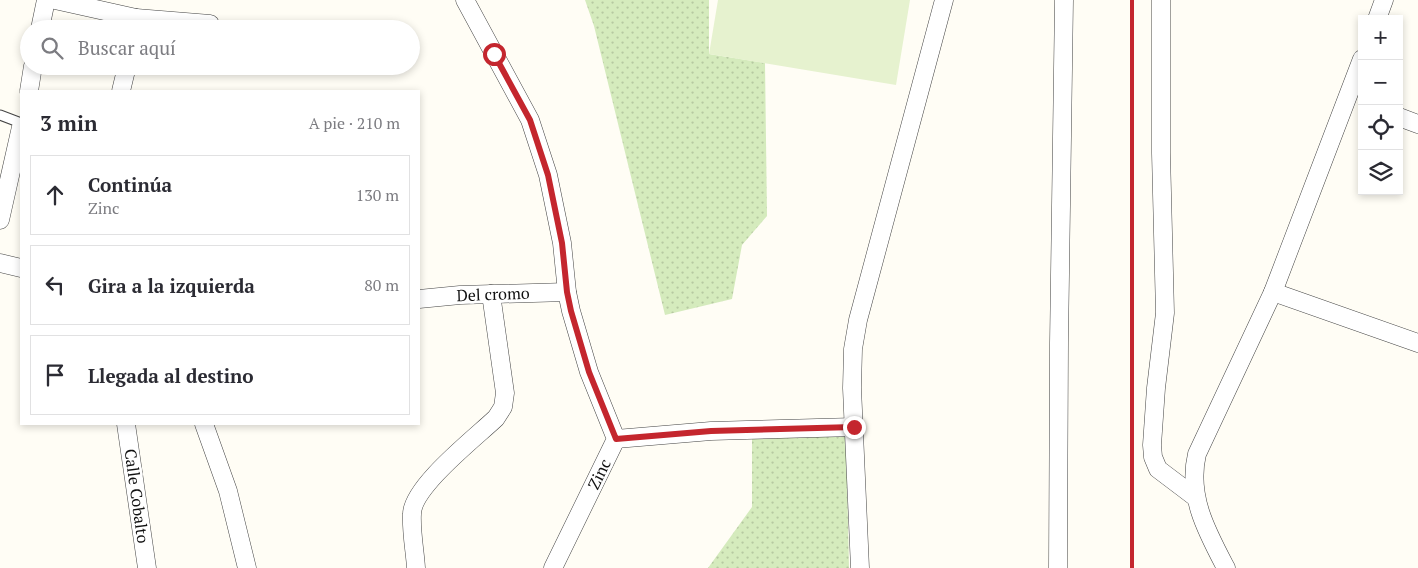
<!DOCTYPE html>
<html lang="es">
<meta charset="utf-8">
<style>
body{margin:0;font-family:"PT Serif",serif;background:#f2f2f3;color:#2b2b33}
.controls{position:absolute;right:15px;top:15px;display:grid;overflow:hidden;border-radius:0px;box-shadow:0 2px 8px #0003}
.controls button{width:45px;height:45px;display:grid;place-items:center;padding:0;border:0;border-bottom:1px solid #e1e1e2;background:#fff;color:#2b2b33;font:25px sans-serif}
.stop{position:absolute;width:15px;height:15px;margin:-11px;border:4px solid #c4262e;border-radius:50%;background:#fff}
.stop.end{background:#c4262e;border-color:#fff;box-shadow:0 1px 5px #0008}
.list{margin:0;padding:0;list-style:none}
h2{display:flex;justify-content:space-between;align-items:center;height:65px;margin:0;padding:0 20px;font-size:21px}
h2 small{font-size:16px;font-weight:400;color:#7c7c81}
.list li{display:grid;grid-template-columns:32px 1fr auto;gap:15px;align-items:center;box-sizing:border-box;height:80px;margin:0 10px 10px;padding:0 10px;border:1px solid #e1e1e2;border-radius:0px}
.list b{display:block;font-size:19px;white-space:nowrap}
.list p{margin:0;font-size:16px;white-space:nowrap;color:#7c7c81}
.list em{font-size:16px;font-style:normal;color:#7c7c81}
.icon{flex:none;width:28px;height:28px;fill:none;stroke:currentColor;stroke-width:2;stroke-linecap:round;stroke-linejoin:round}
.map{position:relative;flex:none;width:1418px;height:568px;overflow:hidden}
.search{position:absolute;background:#fff;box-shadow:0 2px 8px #0003;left:20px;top:20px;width:400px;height:55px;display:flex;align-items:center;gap:12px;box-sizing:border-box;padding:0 18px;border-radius:28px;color:#7c7c81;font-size:19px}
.panel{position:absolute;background:#fff;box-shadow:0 2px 8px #0003;left:20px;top:90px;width:400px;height:335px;border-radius:0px}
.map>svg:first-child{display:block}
.park{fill:url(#park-dots)}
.pitch{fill:#e6f2cf}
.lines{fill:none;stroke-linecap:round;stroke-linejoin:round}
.service-casing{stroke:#444;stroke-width:11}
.minor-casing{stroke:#444;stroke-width:19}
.service{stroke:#fff;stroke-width:9}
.minor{stroke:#fff;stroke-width:18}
.rail{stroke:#c4262e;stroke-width:4}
.route{stroke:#c4262e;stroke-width:6}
.labels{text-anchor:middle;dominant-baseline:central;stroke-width:5;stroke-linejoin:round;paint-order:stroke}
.street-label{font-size:16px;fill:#111;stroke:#fff}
</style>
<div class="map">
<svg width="1418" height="568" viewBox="0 0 1418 568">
<defs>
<pattern id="park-dots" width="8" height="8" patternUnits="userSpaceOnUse" patternTransform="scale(1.25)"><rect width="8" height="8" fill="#d5ebbd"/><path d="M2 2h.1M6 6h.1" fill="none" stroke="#b6c8a1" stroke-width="1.8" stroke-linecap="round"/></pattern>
</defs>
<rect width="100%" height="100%" fill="#fffdf5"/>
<g class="park">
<polygon points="585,0 709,0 709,54 765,63 767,216 742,245 732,299 665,315 594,26"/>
<polygon points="846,433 849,568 708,568 752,507 752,438"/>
</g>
<polygon class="pitch" points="718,0 910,0 896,85 709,54"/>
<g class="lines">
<g class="service-casing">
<polyline id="service" points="0,115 21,123"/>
</g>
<g class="minor-casing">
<g id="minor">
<polyline points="55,0 136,18 134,29"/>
<polyline points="465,0 530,120 548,175 562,243 567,292 571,311 589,372 616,439 553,568"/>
<polyline points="1161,0 1161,153 1165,313 1156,388 1152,445 1153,457 1158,469 1195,497"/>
<polyline points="136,18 210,24"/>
<polyline points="1377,19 1384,0"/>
<polyline points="40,29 46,0"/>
<polyline points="29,91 33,66"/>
<polyline points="121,91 127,66"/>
<polyline points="1399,117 1418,124"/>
<polyline points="0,220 21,127"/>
<polyline points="0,263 21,268"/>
<polyline points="1273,292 1418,343"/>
<polyline points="419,299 460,295 567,292"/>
<polyline points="126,424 147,568"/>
<polyline points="204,424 228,491 247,568"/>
<polyline points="616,439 711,431 854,427"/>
<path d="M416 568C415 551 411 532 412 514 412 487 475 438 496 418L503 407 505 393 491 294"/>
<polyline points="860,568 852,388 853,349 858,320 944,0"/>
<polyline points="1058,568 1059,343 1064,0"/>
<path d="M1226 568C1207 532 1187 496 1197 454L1273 292 1362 59"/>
</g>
</g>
<use href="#service" class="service"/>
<use href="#minor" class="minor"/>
<polyline class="rail" points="1132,568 1132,0"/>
</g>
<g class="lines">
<polyline class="route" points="494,54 530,120 548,175 562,243 567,292 571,311 589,372 616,439 711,431 854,427"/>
</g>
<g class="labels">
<g class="street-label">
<text transform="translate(493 294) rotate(-2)">Del cromo</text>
<text transform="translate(599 474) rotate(-64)">Zinc</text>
<text transform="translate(137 496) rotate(82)">Calle Cobalto</text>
</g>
</g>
</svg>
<div class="controls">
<button>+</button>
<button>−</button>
<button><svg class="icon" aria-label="locate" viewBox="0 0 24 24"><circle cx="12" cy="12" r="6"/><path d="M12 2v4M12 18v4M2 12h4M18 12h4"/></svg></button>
<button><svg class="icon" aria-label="layers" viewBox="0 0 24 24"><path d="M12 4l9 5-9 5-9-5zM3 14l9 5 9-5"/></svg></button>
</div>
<div class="stop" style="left:494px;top:54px"></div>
<div class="stop end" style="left:854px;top:427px"></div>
<div class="search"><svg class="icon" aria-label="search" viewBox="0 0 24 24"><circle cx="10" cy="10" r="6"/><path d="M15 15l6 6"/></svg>Buscar aquí</div>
<section class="panel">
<h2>3 min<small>A pie · 210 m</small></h2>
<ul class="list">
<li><svg class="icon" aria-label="ahead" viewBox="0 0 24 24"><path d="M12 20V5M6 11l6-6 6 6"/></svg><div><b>Continúa</b><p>Zinc</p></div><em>130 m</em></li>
<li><svg class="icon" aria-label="left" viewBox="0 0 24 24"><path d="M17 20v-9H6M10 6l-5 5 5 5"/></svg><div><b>Gira a la izquierda</b></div><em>80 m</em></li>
<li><svg class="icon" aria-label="arrive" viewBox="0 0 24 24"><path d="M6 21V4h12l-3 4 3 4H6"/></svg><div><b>Llegada al destino</b></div></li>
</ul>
</section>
</div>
